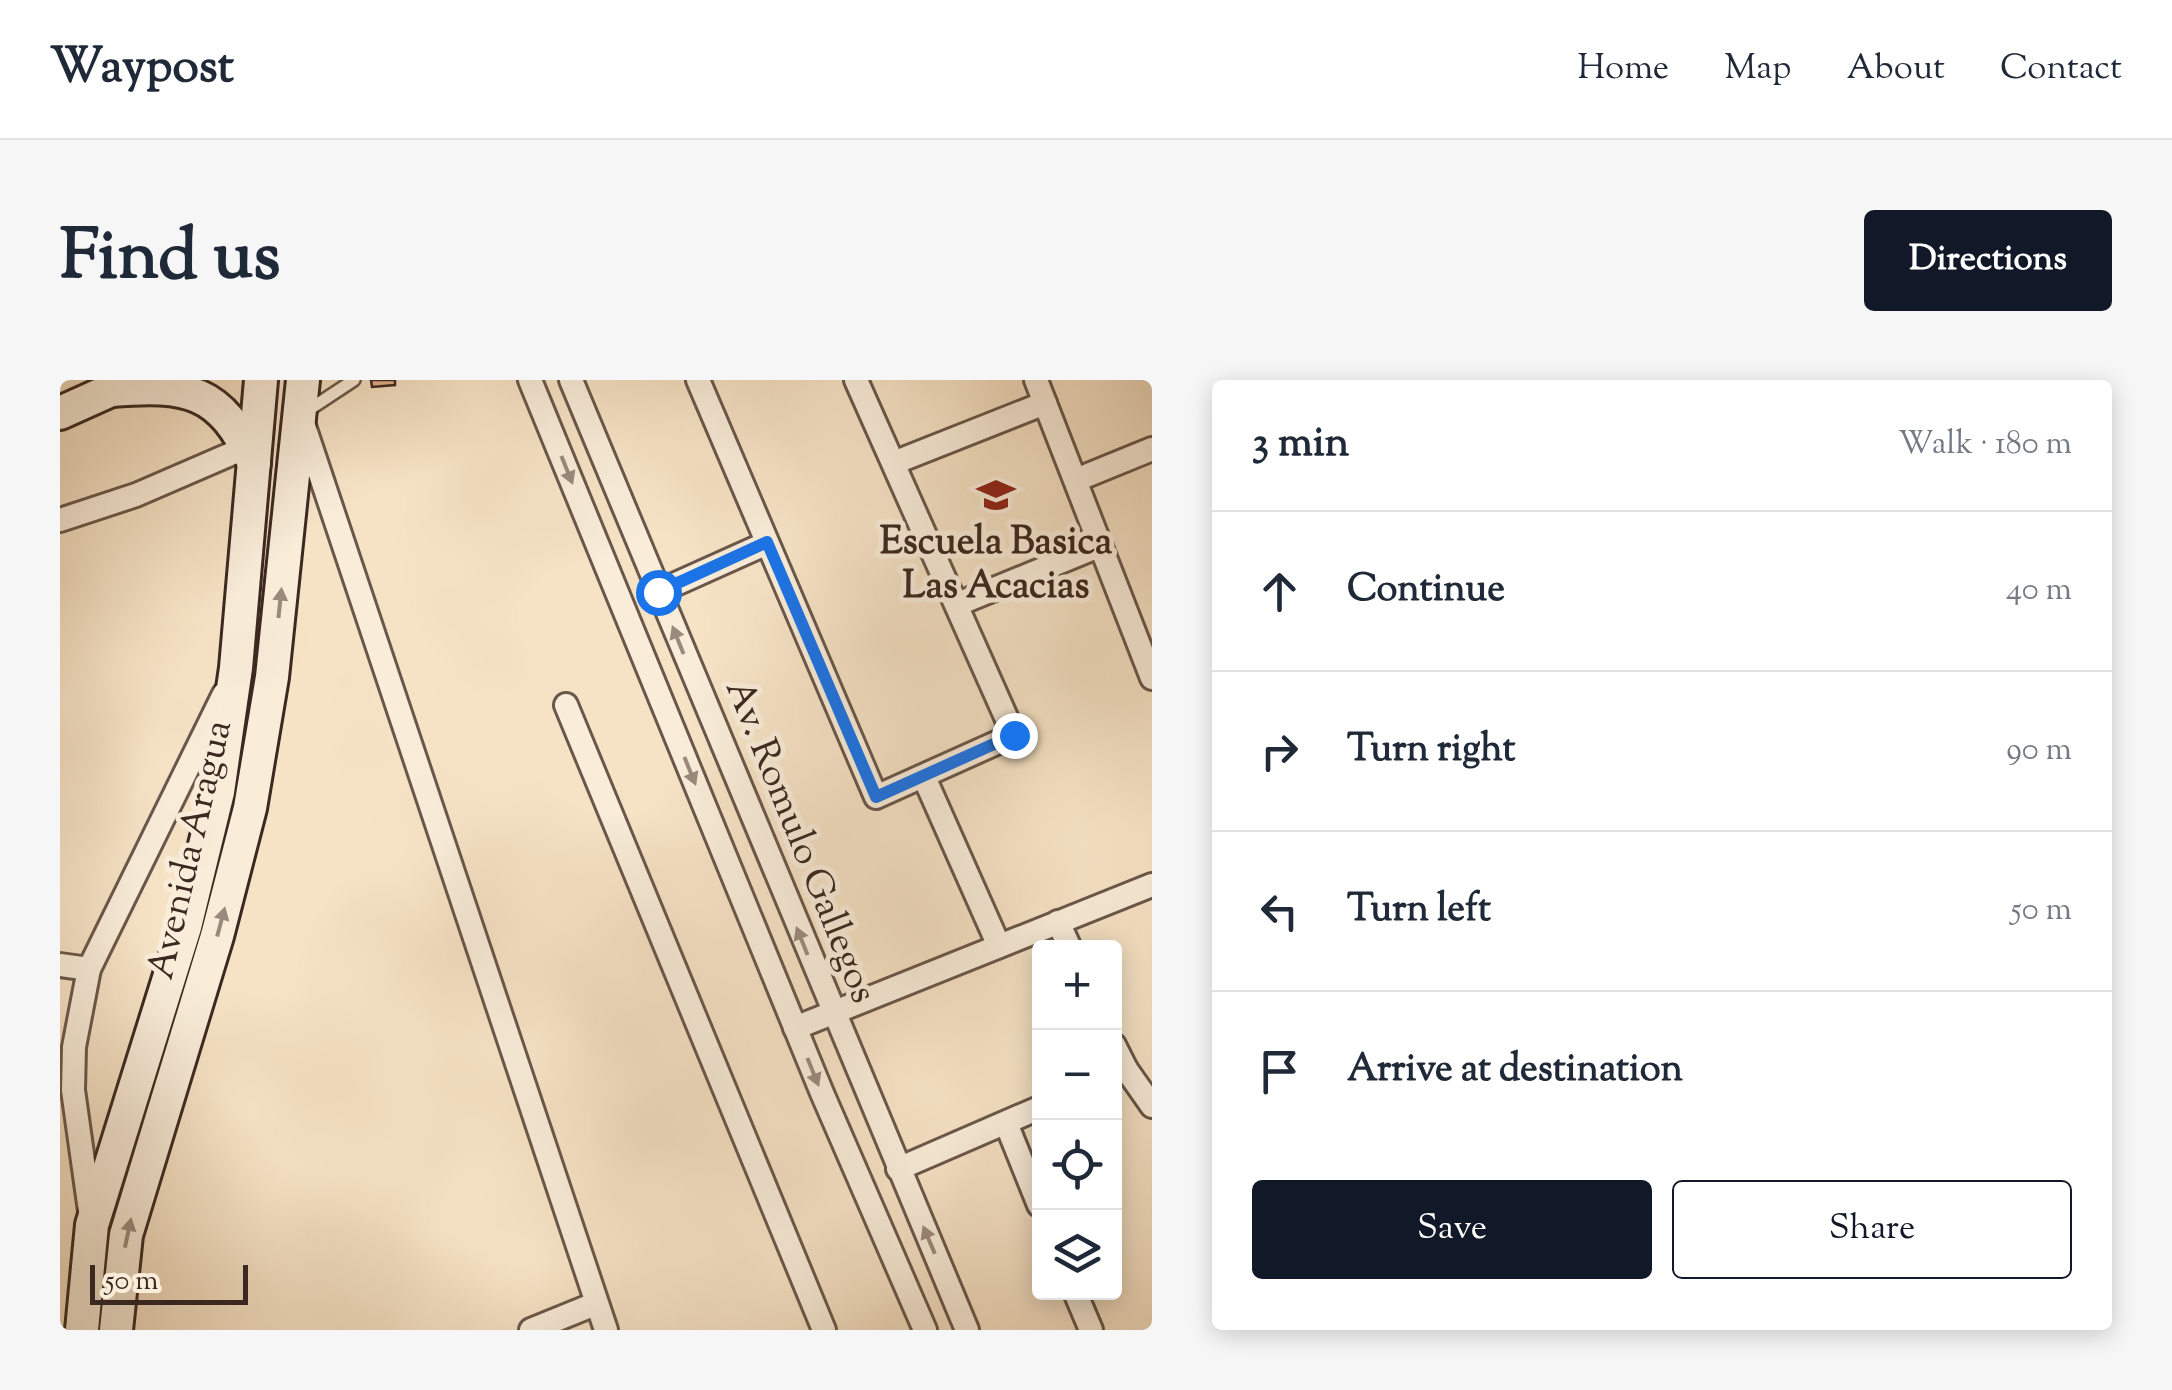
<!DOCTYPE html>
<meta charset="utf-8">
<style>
body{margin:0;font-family:"Sorts Mill Goudy",serif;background:#f6f6f7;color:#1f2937}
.controls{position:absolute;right:30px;bottom:30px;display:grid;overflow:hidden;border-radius:10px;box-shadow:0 5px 25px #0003}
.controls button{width:90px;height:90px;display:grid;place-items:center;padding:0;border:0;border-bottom:2px solid #e0e1e3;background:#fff;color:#1f2937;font:50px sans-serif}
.scale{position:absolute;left:30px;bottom:25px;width:158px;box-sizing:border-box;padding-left:10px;border:5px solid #3b2820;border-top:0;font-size:28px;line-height:35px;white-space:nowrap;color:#3b2820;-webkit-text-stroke:8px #f9edda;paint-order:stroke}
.stop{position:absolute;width:30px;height:30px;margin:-22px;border:8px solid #1a73e8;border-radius:50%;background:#fff}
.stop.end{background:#1a73e8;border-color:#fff;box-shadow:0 2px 10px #0008}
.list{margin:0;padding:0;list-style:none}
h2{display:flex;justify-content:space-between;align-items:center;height:130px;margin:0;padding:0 40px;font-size:42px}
h2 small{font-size:32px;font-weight:400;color:#747a83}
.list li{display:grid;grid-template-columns:65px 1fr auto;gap:30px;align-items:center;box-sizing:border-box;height:160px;padding:0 40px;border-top:2px solid #e0e1e3}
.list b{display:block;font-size:38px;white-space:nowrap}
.list em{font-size:32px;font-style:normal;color:#747a83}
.actions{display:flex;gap:20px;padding:30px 40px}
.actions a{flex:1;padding:22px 0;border:2px solid #111827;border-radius:10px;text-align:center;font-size:35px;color:#111827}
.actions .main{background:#111827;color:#fff}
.icon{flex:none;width:55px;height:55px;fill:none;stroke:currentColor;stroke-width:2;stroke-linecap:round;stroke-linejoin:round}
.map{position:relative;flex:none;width:1092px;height:950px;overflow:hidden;border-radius:10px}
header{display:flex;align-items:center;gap:60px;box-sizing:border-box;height:140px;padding:0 50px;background:#fff;border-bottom:2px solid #e0e1e3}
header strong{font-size:48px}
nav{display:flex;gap:55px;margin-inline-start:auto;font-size:35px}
.intro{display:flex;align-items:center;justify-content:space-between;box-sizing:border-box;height:240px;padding:0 60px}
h1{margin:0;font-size:70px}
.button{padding:25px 45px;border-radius:10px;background:#111827;color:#fff;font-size:35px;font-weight:700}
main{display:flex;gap:60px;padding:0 60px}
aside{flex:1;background:#fff;border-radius:10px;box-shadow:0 5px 25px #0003}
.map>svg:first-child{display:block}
.building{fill:#e2b08c;stroke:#3b2820;stroke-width:2.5}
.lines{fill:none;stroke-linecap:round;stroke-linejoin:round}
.lane-casing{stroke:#6a574a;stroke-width:16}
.street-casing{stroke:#6a574a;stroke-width:28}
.secondary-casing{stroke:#3b2820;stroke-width:38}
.lane{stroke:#f9edda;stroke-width:11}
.street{stroke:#f9edda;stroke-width:22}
.secondary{stroke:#f9edda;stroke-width:32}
.oneway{fill:#9a8a7d}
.route{stroke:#1a73e8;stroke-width:12}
.labels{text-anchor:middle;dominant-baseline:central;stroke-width:10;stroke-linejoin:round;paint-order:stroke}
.poi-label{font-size:38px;font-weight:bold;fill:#3b2820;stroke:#f9edda}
.street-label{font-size:38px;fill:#3b2820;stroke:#f9edda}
</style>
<header>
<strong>Waypost</strong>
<nav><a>Home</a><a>Map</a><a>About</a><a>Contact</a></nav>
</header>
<div class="intro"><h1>Find us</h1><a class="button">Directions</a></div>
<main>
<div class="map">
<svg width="1092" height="950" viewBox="0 0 1092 950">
<rect width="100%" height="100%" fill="#f6e3c6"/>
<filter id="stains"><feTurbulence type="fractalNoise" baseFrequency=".002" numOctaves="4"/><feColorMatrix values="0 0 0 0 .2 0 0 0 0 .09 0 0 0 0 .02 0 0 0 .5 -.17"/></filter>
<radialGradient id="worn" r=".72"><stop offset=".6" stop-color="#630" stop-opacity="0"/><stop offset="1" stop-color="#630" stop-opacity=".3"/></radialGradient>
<polygon class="building" points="311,0 335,0 335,5 312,7"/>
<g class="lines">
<g class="lane-casing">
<polyline id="lane" points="244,33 294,0"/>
</g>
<g class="street-casing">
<g id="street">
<polyline points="470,0 762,713 865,950"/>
<polyline points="511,0 907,950"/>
<polyline points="638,0 816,417 954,355 796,0"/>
<polyline points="976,0 1092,298"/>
<polyline points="243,43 546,950"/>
<polyline points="836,82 985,23"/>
<polyline points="1016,100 1092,69"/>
<polyline points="0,140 76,115 187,67"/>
<polyline points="598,212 707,163"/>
<polyline points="898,224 1041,165"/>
<polyline points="506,325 764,950"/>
<polyline points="864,397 939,566"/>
<polyline points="998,542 1010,568"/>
<polyline points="0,585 29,589"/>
<polyline points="735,648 1092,505"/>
<polyline points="1054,665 1066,689"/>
<polyline points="1054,695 1066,689 1092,726"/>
<polyline points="946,743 979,825"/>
<polyline points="838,789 979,728"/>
<polyline points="31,838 13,710 14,667 29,589 164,314"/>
<polyline points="1015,912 1031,950"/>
<polyline points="471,950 535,924"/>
</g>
</g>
<g class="secondary-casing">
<g id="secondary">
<path d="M51 10C127 4 161 9 194 83"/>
<polyline points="0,33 69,2"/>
<polyline points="22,950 32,845 125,547 158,412 176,288 201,0"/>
<polyline points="56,950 66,855 157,556 190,428 212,297 243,0"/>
</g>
</g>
<use href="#lane" class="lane"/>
<use href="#street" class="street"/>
<use href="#secondary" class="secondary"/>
</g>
<defs><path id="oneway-solid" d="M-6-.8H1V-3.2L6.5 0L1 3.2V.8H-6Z" transform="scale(2.5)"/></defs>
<g class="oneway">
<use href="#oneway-solid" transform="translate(507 90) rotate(68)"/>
<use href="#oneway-solid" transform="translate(220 223) rotate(-84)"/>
<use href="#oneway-solid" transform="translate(618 260) rotate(-112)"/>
<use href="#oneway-solid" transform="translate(630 391) rotate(68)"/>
<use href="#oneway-solid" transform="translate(161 542) rotate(-75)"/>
<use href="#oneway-solid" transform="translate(742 561) rotate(-112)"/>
<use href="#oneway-solid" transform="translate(753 692) rotate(68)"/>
<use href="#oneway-solid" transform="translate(68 853) rotate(-78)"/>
<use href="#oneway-solid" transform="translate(869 860) rotate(-113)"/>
</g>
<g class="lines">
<polyline class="route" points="598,212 707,162 816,417 954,355"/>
</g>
<defs>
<g id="school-bare" transform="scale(3)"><path d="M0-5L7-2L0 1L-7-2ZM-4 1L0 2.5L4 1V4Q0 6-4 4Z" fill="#8f2418" stroke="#f9edda" stroke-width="2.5" paint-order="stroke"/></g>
</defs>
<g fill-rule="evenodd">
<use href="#school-bare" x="936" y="115"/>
</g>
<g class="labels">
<g class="poi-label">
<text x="936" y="164">Escuela Basica<tspan x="936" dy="44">Las Acacias</tspan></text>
</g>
<g class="street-label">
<text transform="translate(739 462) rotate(68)">Av. Romulo Gallegos</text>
<text transform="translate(132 470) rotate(-77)">Avenida Aragua</text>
</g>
</g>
<rect width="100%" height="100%" filter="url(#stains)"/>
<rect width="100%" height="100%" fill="url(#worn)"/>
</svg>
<div class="controls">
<button>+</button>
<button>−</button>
<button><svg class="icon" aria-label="locate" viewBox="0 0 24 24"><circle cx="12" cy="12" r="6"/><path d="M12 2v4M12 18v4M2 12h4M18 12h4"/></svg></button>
<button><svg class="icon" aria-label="layers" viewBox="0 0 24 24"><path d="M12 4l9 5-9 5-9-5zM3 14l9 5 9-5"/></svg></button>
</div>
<div class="scale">50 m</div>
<div class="stop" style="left:598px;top:212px"></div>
<div class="stop end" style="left:954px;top:355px"></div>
</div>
<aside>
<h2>3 min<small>Walk · 180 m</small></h2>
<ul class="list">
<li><svg class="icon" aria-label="ahead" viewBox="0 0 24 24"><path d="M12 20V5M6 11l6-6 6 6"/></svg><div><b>Continue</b></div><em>40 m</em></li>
<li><svg class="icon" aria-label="right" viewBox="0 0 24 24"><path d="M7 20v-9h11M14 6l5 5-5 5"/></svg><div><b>Turn right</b></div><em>90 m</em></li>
<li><svg class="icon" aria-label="left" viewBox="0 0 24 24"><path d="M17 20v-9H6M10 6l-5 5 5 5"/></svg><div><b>Turn left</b></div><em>50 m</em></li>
<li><svg class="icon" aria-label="arrive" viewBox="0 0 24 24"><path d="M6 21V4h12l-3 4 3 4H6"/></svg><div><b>Arrive at destination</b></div></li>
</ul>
<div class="actions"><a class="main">Save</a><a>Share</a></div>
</aside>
</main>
